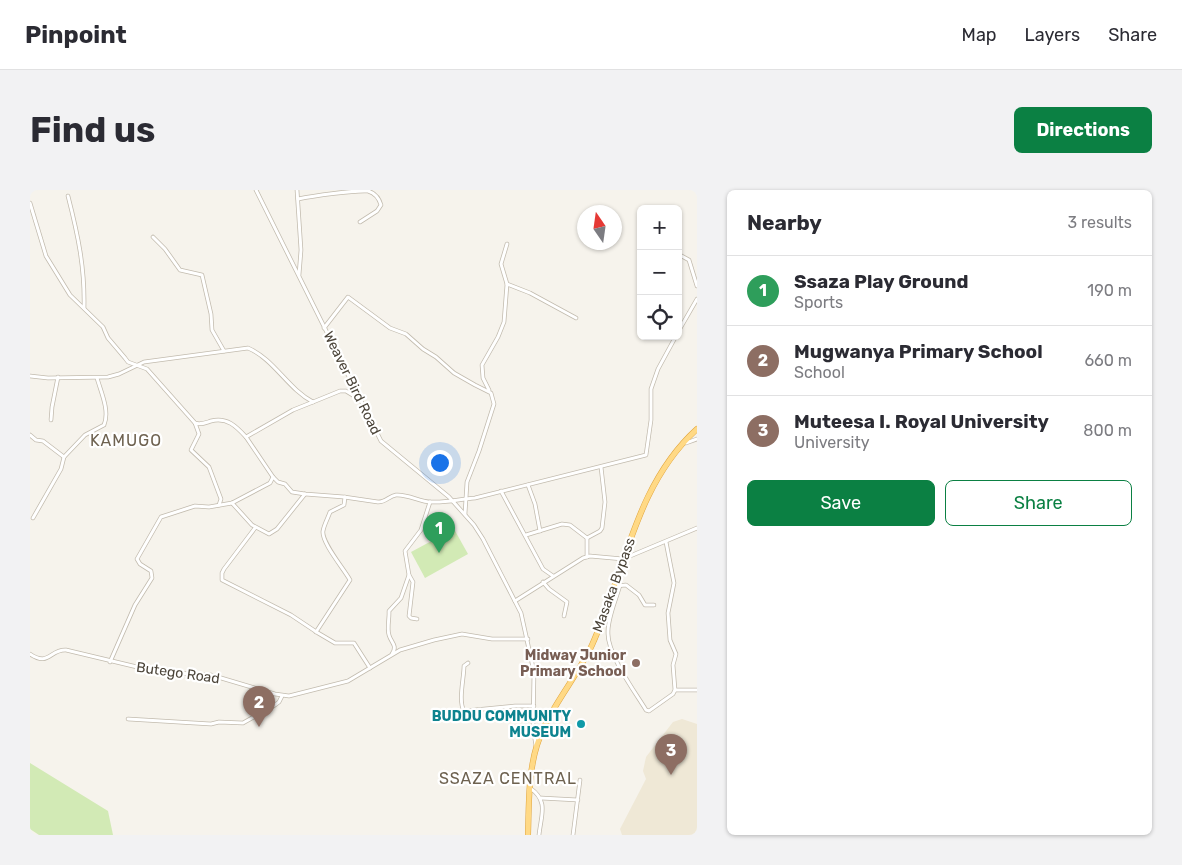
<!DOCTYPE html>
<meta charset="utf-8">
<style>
body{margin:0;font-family:Rubik,sans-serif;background:#f2f2f3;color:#2b2b33}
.controls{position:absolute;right:15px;top:15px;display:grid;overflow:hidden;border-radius:8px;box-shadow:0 1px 4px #0004}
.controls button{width:45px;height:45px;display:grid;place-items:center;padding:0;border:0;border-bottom:1px solid #e1e1e2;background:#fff;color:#2b2b33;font:25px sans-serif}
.compass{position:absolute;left:547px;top:15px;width:45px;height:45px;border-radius:50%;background:#fff;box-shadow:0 1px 4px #0004;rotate:347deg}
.you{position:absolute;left:409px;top:272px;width:18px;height:18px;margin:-12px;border:4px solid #fff;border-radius:50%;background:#1a73e8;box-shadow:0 0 0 8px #1a73e833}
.badge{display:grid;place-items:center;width:32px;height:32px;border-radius:50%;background:#0b8043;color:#fff;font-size:16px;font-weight:700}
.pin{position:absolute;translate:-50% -41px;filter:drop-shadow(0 1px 2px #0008)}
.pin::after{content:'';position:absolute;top:26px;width:18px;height:15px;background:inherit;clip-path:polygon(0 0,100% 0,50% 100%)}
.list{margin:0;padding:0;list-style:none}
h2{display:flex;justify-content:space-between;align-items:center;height:65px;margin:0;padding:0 20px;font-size:21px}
h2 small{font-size:16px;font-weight:400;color:#7c7c81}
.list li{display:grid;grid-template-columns:32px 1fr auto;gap:15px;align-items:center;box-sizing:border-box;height:70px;padding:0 20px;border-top:1px solid #e1e1e2}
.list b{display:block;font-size:19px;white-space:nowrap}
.list p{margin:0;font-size:16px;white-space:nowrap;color:#7c7c81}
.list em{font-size:16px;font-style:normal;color:#7c7c81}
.actions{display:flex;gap:10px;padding:15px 20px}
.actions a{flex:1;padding:11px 0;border:1px solid #0b8043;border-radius:8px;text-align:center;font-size:18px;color:#0b8043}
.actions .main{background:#0b8043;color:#fff}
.icon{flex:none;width:28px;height:28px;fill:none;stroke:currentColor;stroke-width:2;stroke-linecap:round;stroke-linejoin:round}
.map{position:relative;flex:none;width:667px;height:645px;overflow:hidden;border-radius:8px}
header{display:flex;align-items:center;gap:30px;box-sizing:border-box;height:70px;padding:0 25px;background:#fff;border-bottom:1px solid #e1e1e2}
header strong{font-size:24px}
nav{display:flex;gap:28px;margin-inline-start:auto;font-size:18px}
.intro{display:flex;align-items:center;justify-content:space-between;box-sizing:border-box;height:120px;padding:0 30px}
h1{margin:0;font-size:35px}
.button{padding:12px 22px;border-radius:8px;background:#0b8043;color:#fff;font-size:18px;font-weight:700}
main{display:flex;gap:30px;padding:0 30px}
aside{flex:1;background:#fff;border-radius:8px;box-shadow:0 1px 4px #0004}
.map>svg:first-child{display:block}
.education{fill:#efe8d6}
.green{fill:#d2eab5}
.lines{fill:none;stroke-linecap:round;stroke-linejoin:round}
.minor-casing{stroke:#c2bbae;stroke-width:4.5}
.trunk-casing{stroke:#e0a43c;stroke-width:6}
.minor{stroke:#fff;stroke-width:3}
.trunk{stroke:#ffd985;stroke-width:5}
.education-dot{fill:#8d6e63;stroke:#fff;stroke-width:2}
.culture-dot{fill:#0f9aa8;stroke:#fff;stroke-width:2}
.labels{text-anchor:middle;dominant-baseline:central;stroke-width:4.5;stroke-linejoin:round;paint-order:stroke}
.street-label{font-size:14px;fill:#4b4439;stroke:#fff}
.education-label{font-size:14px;font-weight:bold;fill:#785e54;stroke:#fff;text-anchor:end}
.culture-label{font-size:14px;font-weight:bold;fill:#0d838f;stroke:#fff;text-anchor:end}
.quarter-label{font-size:16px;letter-spacing:1px;fill:#6e6250;stroke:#fff}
</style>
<header>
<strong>Pinpoint</strong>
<nav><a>Map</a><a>Layers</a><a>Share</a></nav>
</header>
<div class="intro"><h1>Find us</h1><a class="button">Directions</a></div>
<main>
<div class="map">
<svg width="667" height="645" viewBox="0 0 667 645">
<rect width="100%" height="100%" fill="#f6f3ec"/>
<polygon class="education" points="652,529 667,534 667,645 592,645 590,639 616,589 613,581 616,567 643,532"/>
<g class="green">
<polygon points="424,339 438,364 395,388 381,362"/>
<polygon points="0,573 78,621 83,645 9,645 0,639"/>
</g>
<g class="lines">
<g class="minor-casing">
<g id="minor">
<polyline points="226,0 351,251 419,307 444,335 453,349 491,423 504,482 503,537 506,556"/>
<polyline points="267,0 271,60 269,85"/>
<path d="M38 6C48 45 55 78 54 118"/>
<path d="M268 9C283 6 324 0 338 1 345 3 349 8 351 15L347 21 330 32"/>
<path d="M0 13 16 66 40 105 73 137 78 148 95 168 98 172 117 179 165 233C171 235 175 233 181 231 197 227 206 236 216 247"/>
<polyline points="123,47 135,59 150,80 172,85 181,124 182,140 194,161"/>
<polyline points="648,64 659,70 667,96"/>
<polyline points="477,94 500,103 546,128"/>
<polyline points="294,138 318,107 360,138 376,144 393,159 406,167 424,183 445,195 461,203 464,214 449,261 437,292 435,324"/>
<polyline points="648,142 667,109"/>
<path d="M0 186 18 188 78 187 89 184 114 172 218 158C244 169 258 199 283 212L310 201H316L329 209"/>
<polyline points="459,200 453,188 452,175 468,147 474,132 477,94 471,74 477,54"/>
<path d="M283 212 263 220 216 247 243 287 248 292 255 294 262 302 275 304 314 307 348 312C356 312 359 306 366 305 378 304 390 312 401 312 416 313 430 309 445 308L616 265 621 230V199L628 179 646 146"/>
<polyline points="21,230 22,217 28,187"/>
<polyline points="165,233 169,244 161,260 179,277 191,309 189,315"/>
<polyline points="0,245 6,250 13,251 34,267"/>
<polyline points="656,253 667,249"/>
<polyline points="498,295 505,314 510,341"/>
<polyline points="471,301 513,379 523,386"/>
<polyline points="202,313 222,335 239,344 247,339 275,304"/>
<path d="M3 328 31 279 34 267 55 245 74 235C80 221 71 202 67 188"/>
<polyline points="225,338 194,379 192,383 192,390 261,425 288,443 305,453 324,453 340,478"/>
<polyline points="496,345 532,334 540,335 557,348 557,367"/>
<polyline points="557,348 570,341 572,338 575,312 571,277"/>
<polyline points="513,392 519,399 537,412 534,426"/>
<path d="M590 395C586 410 577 429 578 444 578 465 605 502 616 520L619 521 643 504 645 500 643 475 646 464 640 450 638 423 644 393 636 352"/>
<polyline points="585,396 596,395 609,405 615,415 624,415"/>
<polyline points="485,411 553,368 560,366 593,369 667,338"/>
<polyline points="387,429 381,428 379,426 383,392 379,385 375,361 391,340 400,312"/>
<path d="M286 442 320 390C314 379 291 352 293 341 294 335 298 328 300 322L314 315 315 307"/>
<path d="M0 464C19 477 20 459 36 460L128 482 181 485 245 504 259 506 318 491 370 460 404 450 432 444 462 449H498"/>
<path d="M362 464C368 455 361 453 359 445 357 439 359 430 359 424V421L371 408 379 385"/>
<polyline points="80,472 105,415 122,388 121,381 110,374 107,369 131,327 165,316 179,317 202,313 240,293 243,287"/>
<path d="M438 473 434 476C434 488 428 511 434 521L485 516H504"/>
<polyline points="645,500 667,500"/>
<polyline points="98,529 181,534 189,532 213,533 245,515 249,512 252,506"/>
<path d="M500 598C519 611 511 625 509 645"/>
<polyline points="511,608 548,610"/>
<polyline points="543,645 550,590"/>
</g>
</g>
<g class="trunk-casing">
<path id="trunk" d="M498 645C499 615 498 584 507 555 519 518 546 489 562 455 595 382 605 295 667 239"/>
</g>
<use href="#minor" class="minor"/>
<use href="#trunk" class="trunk"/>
</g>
<circle class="education-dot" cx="606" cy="473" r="5"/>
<circle class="culture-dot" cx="551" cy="534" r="5"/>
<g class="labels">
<g class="street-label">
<text transform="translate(322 193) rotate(64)">Weaver Bird Road</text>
<text transform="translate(584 395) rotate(-70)">Masaka Bypass</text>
<text transform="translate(148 483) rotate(8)">Butego Road</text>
</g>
<g class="education-label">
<text x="596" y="465">Midway Junior<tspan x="596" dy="16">Primary School</tspan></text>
</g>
<g class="culture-label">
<text x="541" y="526">BUDDU COMMUNITY<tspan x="541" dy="16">MUSEUM</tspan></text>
</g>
<g class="quarter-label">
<text x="96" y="250">KAMUGO</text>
<text x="478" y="588">SSAZA CENTRAL</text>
</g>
</g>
</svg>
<div class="controls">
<button>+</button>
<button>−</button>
<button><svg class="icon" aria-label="locate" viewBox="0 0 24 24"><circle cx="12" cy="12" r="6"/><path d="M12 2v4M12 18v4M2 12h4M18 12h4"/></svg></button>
</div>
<svg class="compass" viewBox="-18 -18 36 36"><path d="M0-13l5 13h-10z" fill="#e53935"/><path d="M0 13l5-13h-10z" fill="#7c7c81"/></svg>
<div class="you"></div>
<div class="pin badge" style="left:409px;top:363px;background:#2e9e5b">1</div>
<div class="pin badge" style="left:229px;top:537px;background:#8d6e63">2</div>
<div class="pin badge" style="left:641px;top:585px;background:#8d6e63">3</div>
</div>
<aside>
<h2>Nearby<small>3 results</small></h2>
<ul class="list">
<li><span class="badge" style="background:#2e9e5b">1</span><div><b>Ssaza Play Ground</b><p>Sports</p></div><em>190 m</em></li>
<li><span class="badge" style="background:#8d6e63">2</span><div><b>Mugwanya Primary School</b><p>School</p></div><em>660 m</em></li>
<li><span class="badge" style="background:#8d6e63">3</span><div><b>Muteesa I. Royal University</b><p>University</p></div><em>800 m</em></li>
</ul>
<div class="actions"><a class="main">Save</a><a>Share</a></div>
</aside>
</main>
